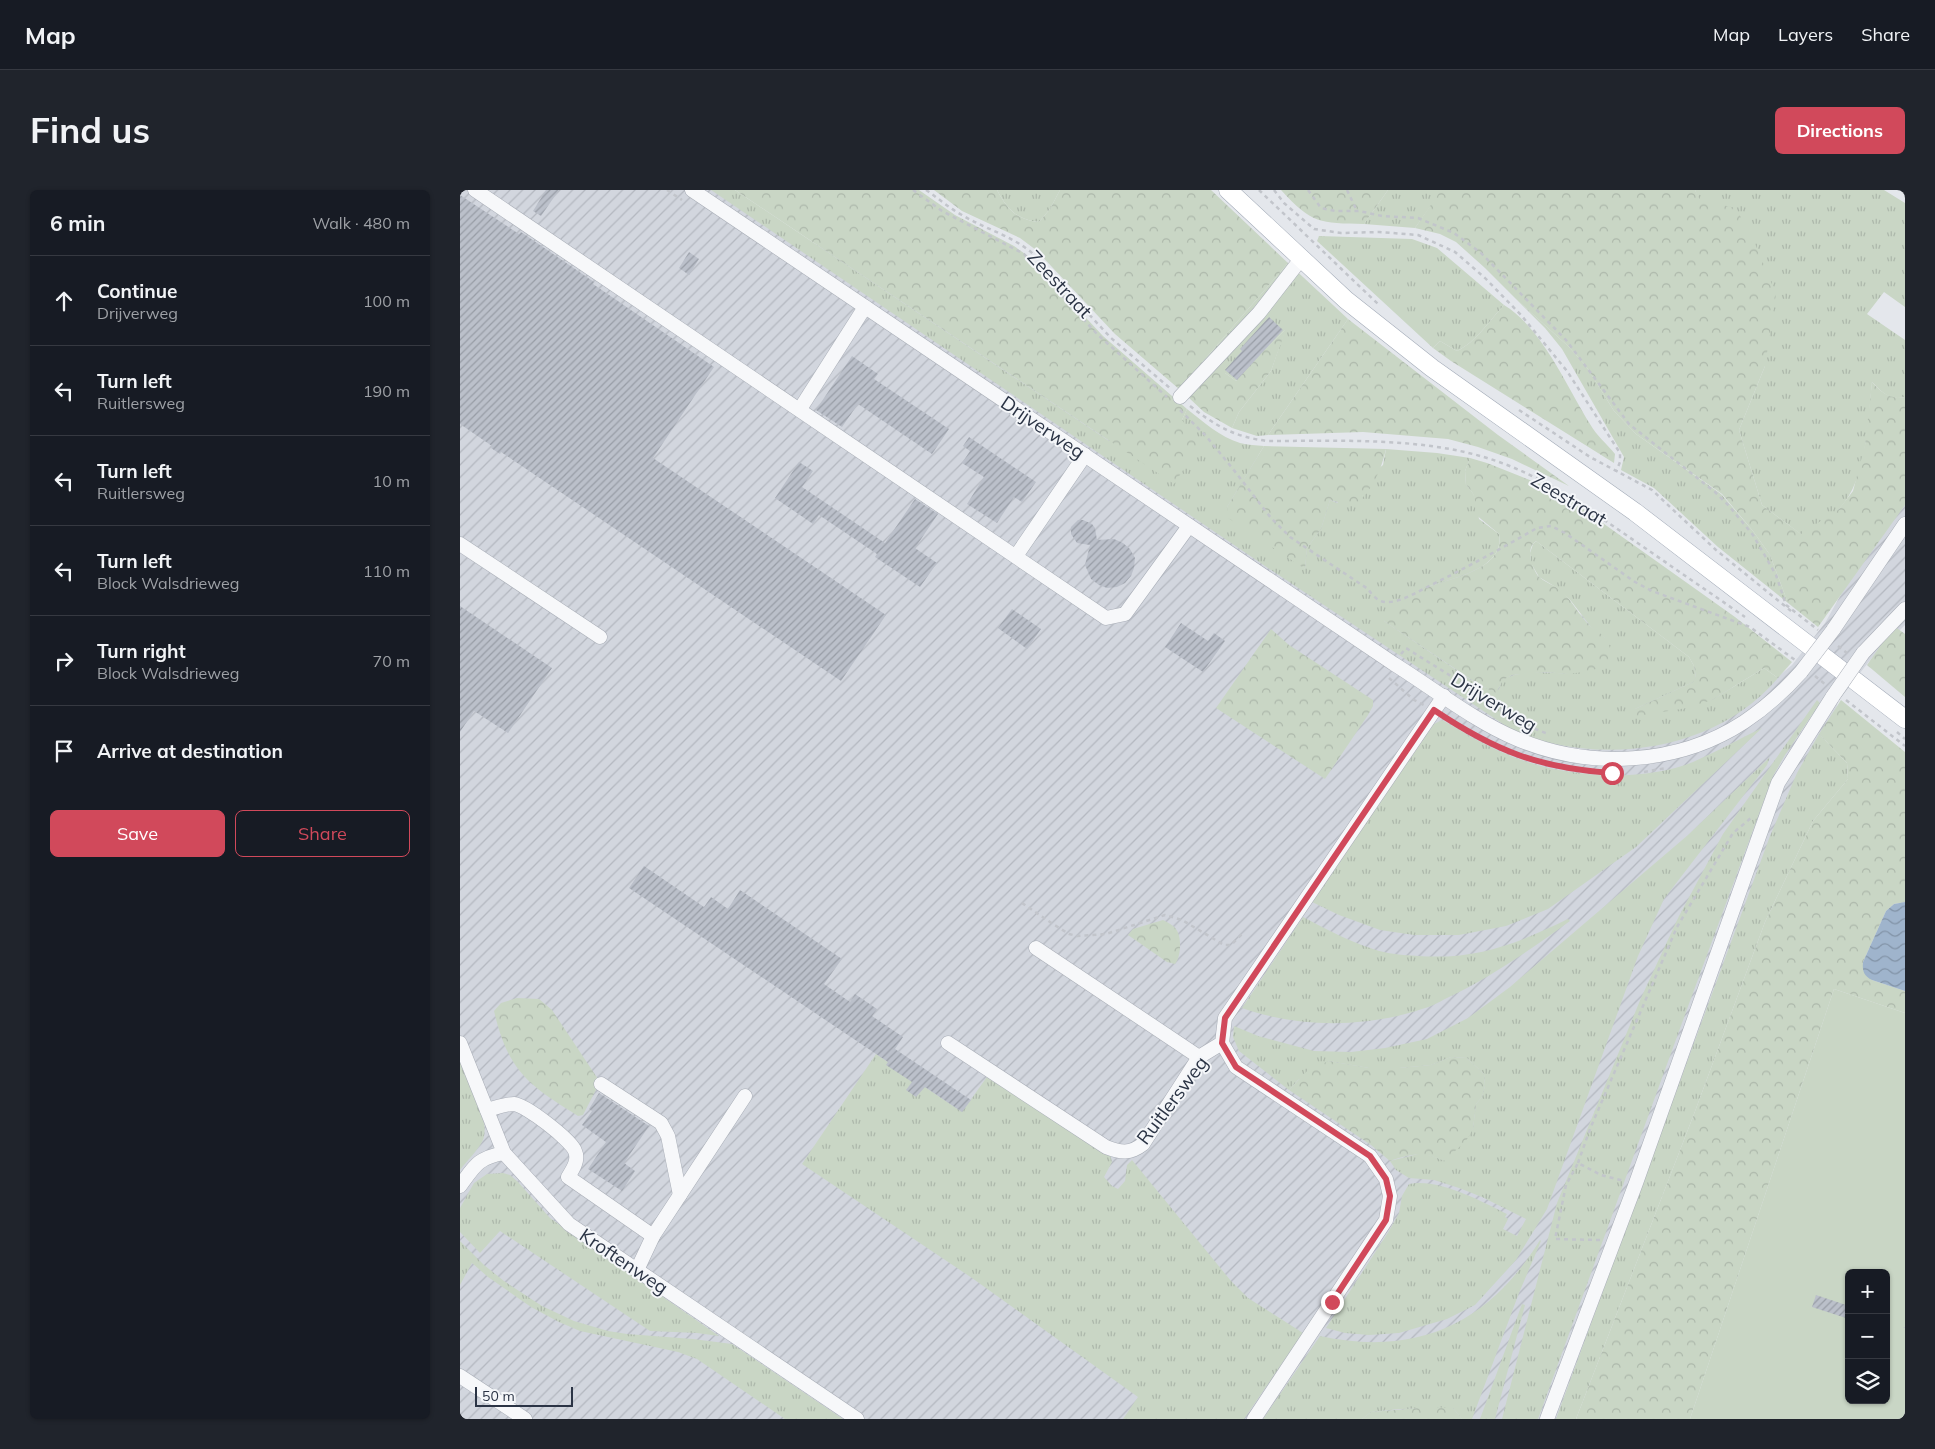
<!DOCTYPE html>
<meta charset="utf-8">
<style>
body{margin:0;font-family:Mulish,sans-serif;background:#20242c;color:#f1f3f6}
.controls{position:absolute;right:15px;bottom:15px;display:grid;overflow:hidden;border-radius:8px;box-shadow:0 1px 4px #0004}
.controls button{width:45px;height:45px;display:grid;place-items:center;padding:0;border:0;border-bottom:1px solid #363941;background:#171b24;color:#f1f3f6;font:25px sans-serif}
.scale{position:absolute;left:15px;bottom:12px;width:98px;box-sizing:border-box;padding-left:5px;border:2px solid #2b3445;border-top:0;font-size:14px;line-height:18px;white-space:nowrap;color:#2b3445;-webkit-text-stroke:4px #f4f6f9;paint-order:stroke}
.stop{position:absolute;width:15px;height:15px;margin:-11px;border:4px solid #d1495b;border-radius:50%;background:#fff}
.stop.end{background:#d1495b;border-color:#fff;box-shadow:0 1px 5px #0008}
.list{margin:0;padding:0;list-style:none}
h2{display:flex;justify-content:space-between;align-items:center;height:65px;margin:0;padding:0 20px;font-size:21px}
h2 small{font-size:16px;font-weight:400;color:#9ea1a6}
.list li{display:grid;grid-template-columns:32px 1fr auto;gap:15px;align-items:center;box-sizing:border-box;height:90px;padding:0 20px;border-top:1px solid #363941}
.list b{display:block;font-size:19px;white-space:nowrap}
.list p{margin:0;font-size:16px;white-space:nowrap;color:#9ea1a6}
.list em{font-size:16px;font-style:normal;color:#9ea1a6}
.actions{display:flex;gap:10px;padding:15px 20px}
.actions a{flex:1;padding:11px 0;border:1px solid #d1495b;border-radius:8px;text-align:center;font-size:18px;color:#d1495b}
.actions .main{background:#d1495b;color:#fff}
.icon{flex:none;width:28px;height:28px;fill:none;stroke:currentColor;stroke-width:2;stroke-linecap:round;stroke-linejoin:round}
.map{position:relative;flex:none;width:1445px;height:1229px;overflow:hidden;border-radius:8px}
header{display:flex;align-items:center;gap:30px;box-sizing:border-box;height:70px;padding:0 25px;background:#171b24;border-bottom:1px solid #363941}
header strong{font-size:24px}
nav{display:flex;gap:28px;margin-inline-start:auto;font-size:18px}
.intro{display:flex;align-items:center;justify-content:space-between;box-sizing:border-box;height:120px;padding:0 30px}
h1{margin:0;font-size:35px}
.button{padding:12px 22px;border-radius:8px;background:#d1495b;color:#fff;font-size:18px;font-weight:700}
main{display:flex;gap:30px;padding:0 30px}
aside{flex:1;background:#171b24;border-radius:8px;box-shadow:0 1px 4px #0004}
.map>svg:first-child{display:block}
.industrial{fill:url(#industrial-furrows)}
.grass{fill:url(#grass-tufts)}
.forest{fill:url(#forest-crowns)}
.park{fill:#c9d6c5;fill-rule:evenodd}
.water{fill:url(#water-waves)}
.building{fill:url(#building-hatch)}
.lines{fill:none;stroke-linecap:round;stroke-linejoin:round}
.minor-casing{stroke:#a9aeb7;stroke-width:15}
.major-casing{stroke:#a3abb8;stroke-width:19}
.path{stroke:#c2c5cb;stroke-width:2.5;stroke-dasharray:4 4;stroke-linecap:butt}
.minor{stroke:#f7f8fa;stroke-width:14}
.major{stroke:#fff;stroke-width:18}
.minor-bridge-casing{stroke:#a9aeb7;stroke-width:15;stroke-linecap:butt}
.minor-bridge{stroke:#f7f8fa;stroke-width:14}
.route{stroke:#d1495b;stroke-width:6}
.labels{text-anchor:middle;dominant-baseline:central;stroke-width:4;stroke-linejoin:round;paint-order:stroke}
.street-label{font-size:19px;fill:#2b3445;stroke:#f4f6f9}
</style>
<header>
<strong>Map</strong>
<nav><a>Map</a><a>Layers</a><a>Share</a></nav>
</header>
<div class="intro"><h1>Find us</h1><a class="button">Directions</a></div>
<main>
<aside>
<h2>6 min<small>Walk · 480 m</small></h2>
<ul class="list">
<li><svg class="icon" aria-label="ahead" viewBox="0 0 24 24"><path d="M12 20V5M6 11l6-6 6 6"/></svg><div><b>Continue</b><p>Drijverweg</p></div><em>100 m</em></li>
<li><svg class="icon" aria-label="left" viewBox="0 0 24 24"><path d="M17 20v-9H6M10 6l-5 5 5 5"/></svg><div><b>Turn left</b><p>Ruitlersweg</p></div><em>190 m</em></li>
<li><svg class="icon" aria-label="left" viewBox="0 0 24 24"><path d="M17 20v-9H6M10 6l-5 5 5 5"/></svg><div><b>Turn left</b><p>Ruitlersweg</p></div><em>10 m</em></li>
<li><svg class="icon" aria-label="left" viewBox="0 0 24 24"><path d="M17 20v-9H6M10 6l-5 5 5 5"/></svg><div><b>Turn left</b><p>Block Walsdrieweg</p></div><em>110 m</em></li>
<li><svg class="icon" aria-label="right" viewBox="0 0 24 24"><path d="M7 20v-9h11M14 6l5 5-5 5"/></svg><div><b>Turn right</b><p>Block Walsdrieweg</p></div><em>70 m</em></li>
<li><svg class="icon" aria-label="arrive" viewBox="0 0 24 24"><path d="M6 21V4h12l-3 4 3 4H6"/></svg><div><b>Arrive at destination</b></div></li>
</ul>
<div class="actions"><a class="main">Save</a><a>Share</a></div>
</aside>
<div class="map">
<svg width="1445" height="1229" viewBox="0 0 1445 1229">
<defs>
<pattern id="industrial-furrows" width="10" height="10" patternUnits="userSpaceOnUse" patternTransform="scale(1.25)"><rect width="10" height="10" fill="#d2d6de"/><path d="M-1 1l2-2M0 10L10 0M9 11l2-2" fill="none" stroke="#b4b8c0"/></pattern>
<pattern id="grass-tufts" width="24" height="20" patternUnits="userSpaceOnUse" patternTransform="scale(1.25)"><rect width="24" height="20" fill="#c9d6c5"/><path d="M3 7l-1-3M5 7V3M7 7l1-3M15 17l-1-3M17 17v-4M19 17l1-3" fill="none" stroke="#adb8ab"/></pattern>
<pattern id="forest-crowns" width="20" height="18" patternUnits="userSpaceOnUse" patternTransform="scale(1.25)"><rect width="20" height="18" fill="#c9d6c5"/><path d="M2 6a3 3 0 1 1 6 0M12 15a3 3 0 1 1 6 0" fill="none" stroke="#adb8ab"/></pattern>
<pattern id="water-waves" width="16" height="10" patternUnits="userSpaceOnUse" patternTransform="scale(1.25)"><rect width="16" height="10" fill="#9fb4cc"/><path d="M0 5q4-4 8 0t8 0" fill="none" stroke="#8293a7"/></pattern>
<pattern id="building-hatch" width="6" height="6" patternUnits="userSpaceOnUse" patternTransform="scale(1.25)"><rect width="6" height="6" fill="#bbc0ca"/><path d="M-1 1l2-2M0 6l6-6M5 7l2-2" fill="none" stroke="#989da6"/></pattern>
</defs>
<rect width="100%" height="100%" fill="#e4e7ec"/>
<polygon class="industrial" points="0,0 263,0 308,31 1293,508 1332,475 1365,433 1402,367 1445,304 1445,435 1411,469 1378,511 1374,528 1098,1229 0,1229"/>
<g class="grass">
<path d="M251 0H275L649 251 722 230 727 219C744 232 760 247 780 253 788 255 796 255 804 256L767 317 845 379 847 358 861 339 870 310 877 313 923 275 926 259 977 263 1010 268 1005 281 1006 295C1017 305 1017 315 1019 329L1039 344C1046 385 976 389 951 404 941 409 932 423 924 431L1017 494 1035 502 1039 499 1042 490C1061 480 1086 482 1107 484L1145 448 1131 437 1111 411 1099 399 1079 387 1071 373 1070 363 1073 354 1076 351 1229 467 1234 476 1236 488 1233 492 1175 519 1252 510 1304 478 1318 488C1265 551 1173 571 1095 554 1081 552 1068 546 1055 542L805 376Z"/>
<path d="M537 0H600L590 19 579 32C557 30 547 19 537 0Z"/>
<polygon points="928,0 982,0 955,38 904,34"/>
<path d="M1235 0H1424L1445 13V117L1424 102 1407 124 1445 150V207C1429 211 1422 202 1412 192 1408 231 1407 289 1380 318 1370 328 1354 336 1342 345L1302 315 1279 240 1305 176Z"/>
<path d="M859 46 952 49 977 58 1044 115C1030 130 1016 152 997 161L980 151 973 158 857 51Z"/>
<polygon points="828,73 888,129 808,245 797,246 772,238 779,222 811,181 825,140 799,165 776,191 765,183 719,199"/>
<polygon points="1056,109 1108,156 1126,176 1154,221 1176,244 1261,304 1293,341 1310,365 1328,413 1258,357 1194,298 1161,280 1164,267 1102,159 1085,138"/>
<polygon points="1357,510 1360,513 1325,565 1313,586 1230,811 1078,1229 1042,1229 1097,1013 1181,808 1219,726 1263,644"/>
<path d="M982 530C1003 542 1024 555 1046 564 1098 587 1179 594 1233 572 1256 562 1279 549 1302 538L1176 657 1088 719 1046 736 999 745H954L920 740 879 725 852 712 974 534Z"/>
<polygon points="1359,544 1387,573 1388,589 1353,631 1305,732 1234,924 1116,1229 1096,1229 1310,646 1337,583"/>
<path d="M1310 567 1307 575 1204 709 1178 766 1087 1019 1056 1070 1015 1115 987 1129 939 1143 909 1145 885 1143 866 1138 929 1041 939 1023 942 1006 949 994C978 988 1021 1011 1047 1024L1045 1027 1048 1029 1043 1039 1057 1046 1066 1029 1022 1007 999 998 974 990 949 988 936 980 930 971 962 963 984 970 1013 939 1016 914 1022 907 1025 896 1024 884 1007 868 991 867 971 875 939 878H909L869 871 838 890 829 900 779 861 773 847 774 836 798 846 854 861 891 862 925 858 967 849 1008 828 1050 797 1228 645Z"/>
<path d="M843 727C866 739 888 751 913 759 927 764 943 765 958 766 1017 770 1056 754 1108 729L1110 731C1070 760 1031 787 987 808 979 812 971 817 962 819 906 838 838 838 782 818Z"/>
<polygon points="416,864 502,922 529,884 650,964 652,972 644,987 652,996 658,999 665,991 667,975 672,970 771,1091 788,1108 843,1143 784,1229 663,1229 678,1207 512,1088 342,974"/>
<path d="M0 870C8 890 33 933 22 952 16 962 7 971 0 980Z"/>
<polygon points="43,983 50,985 58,992 90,1028 259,1146 237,1143 190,1141 40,1041 20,1063 0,1042 0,1018 14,993 27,984"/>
<path d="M1080 1050 1081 1051 1059 1103 1012 1229H1002L993 1218 939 1219 911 1222 902 1229H803L860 1146C956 1167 1029 1134 1080 1050Z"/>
<polygon points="0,1051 24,1075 44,1091 82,1116 114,1131 148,1141 167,1144 233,1149 272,1154 383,1229 325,1229 237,1169 218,1162 120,1141 99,1132 71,1117 28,1087 12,1073 0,1095"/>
<polygon points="1062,1114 1065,1115 1035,1229 1020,1229"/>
</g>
<g class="forest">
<polygon points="275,0 459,0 495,25 554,56 568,66 643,146 727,219 722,230 740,254 714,294"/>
<path d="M474 0H537C547 19 557 30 579 32L590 19 600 0H751L828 73 719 199 655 144 576 60 560 48 502 21Z"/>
<path d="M821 0H928L904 34C860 33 852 34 821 0Z"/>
<path d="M981 0H1235L1240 10 1276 18 1296 56 1316 104 1305 176 1279 240 1302 315 1341 344 1379 319 1393 301 1405 255 1412 192C1421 202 1430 210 1445 207V315L1358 437 1328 413 1310 365 1293 341 1262 304 1176 244 1154 221 1126 176 1108 156 1056 109 1025 78 996 52 980 44 955 38Z"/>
<path d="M1044 115C1082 138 1107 197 1130 234 1136 245 1147 254 1155 264L1154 273 991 171 973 158 980 151 997 161C1016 152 1030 130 1044 115Z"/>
<polygon points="888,129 1038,245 1109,296 1052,269 1018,257 988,249 903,242 808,245"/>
<polygon points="826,139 811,181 779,222 772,238 744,222 728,207 757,173 765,183 776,191 799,165"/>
<path d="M804 256 926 259C921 281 912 301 894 316L870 310 861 339 847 358 845 379 768 328 767 317Z"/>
<path d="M1010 268 1027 273 1085 296 1116 314 1275 427 1332 472 1318 488 1304 478 1252 510 1227 518 1159 529 1175 519 1233 492 1236 487 1234 476 1229 467 1076 351C1065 359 1072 377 1078 386 1084 392 1094 395 1101 400 1112 411 1119 425 1130 436 1135 440 1141 443 1145 448 1150 454 1151 462 1152 470L1144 477 1124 482 1107 484 1085 482 1052 485 1043 490 1036 503 1018 494 924 431C927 423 933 415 940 409 965 390 1047 388 1039 344L1015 324C1016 311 1016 305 1006 295L1005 281Z"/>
<polygon points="1434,436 1445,444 1445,507 1407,475"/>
<polygon points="811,439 829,455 913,510 913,516 908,525 865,589 756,518"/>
<polygon points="1381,510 1445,562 1445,712 1434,714 1426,721 1403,772 1412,790 1445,801 1445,823 1374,799 1230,1229 1116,1229 1234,924 1305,732 1353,631 1388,589 1387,573 1359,544"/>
<path d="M703 730C707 732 713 735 716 739 722 747 721 767 715 774L707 772 668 745 673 739Z"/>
<path d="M57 808 79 809 92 820 140 892 123 925 118 926C68 895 48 881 34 821L41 813Z"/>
<path d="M991 867 1007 868 1024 884 1025 896 1022 907 1016 914 1013 939 1006 951 984 971C963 961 951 964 930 971L911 955 829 900 849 879 869 871 909 878H939L971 875Z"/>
<polygon points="972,1217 993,1218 1002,1229 902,1229 911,1222"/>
</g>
<path class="park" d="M1374 799 1445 823V1229H1230ZM1389 1083H1426V1210H1389Z"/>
<path class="water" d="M1445 712V801L1412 790C1404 786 1402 781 1403 772L1426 721 1434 714Z"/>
<g class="building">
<polygon points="86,0 99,0 81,26 73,21"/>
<polygon points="0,5 59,44 61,42 134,92 133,94 254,177 193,268 426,425 381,491 41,262 40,264 31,258 32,256 0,234"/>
<polygon points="229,62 239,69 229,85 219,78"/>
<polygon points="809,127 823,140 777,190 765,180 782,161 780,159"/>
<polygon points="392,166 418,184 414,189 489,239 472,264 398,214 382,237 356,220"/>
<polygon points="509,247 576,292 562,312 554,307 537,333 507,314 524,287 502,273 510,261 503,256"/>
<polygon points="339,272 353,281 342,297 425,353 455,309 478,324 455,358 477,373 460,397 415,367 417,364 359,325 353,334 315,308"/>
<polygon points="618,330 623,330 632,334 635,338 637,350 654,349 663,353 670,359 675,368 674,378 671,386 665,393 657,397 647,398 639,395 631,389 625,375 630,355 617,353 611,344 611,337"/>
<polygon points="0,416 92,478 48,543 14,521 0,542"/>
<polygon points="552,419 581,439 567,459 538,438"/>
<polygon points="721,433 748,451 754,443 765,451 743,482 705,457"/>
<polygon points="184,676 244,717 251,707 268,719 280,700 382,769 364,794 390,812 395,804 417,819 412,826 443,847 435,859 511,910 502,922 465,897 456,907 446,900 452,892 426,875 428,872 169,698"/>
<polygon points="139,903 189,936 164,973 175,981 162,1001 128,979 146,952 122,935 132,921 129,919"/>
<polygon points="1356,1105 1389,1116 1389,1129 1352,1117"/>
</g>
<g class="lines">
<g class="minor-casing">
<g id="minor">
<polyline points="15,0 646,428 665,424 729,336"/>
<path d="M232 0 934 474C974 499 1014 531 1057 549 1130 580 1218 575 1284 532 1305 518 1324 501 1341 482"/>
<polyline points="720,207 799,123 841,69"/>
<polyline points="340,219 405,117"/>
<polyline points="0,354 140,447"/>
<polyline points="556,366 625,265"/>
<polyline points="1373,440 1445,334"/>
<polyline points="1403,463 1445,419"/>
<polyline points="576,758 739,867"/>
<polyline points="0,853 44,963 109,1034 397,1229"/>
<path d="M488 853 646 957C661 963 670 964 683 954L739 867 762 853 765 828 984 506"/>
<polyline points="762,853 776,877 910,966 926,989 930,1006 926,1030 794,1229"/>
<polyline points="141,894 201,933 208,946 220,1005"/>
<path d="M27 920C35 918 45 914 54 914 66 915 111 950 115 961 119 970 113 979 108 987L193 1046"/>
<path d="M0 996C15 975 18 968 44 963"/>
<polyline points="177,1080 193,1046 285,906"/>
<polyline points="0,1186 65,1229"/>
<polyline points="1087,1229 1176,993 1318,593 1373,506"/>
</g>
</g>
<g class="major-casing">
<polyline id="major" points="768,0 886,110 972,178 1175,322 1445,529"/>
</g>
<g class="path">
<polyline points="207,0 222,10"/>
<polyline points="453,0 482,21 564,64 637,144 707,207"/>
<path d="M466 0C478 8 489 18 502 25 525 39 550 45 571 62L651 148 711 199"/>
<polyline points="799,0 919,115"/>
<polyline points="814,0 824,13 854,39 881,43 919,42 958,45 995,62 1025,88 1061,125 1107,181 1160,263 1160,272 1156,282"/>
<polyline points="848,0 861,18 875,21 899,21 922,26 958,28 994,43 1021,63 1106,150 1169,234 1255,302 1269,316 1293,345 1316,385 1326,415 1358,440"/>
<polyline points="887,0 897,21"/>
<path d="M730 216C756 236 774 247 808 251 879 251 959 247 1027 268 1080 284 1124 316 1169 347 1208 374 1246 400 1285 427"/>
<path d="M720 220 746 246 773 279 811 328 830 347 908 399C912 405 918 412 926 412 940 413 957 402 969 396 1006 378 1042 358 1077 338L1091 336 1105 343 1175 392 1192 401 1290 437 1335 470"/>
<polyline points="1059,220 1130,267 1192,300 1256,360 1331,421"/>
<polyline points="1378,456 1387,463"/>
<polyline points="941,464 946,458 1010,498 1056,531 1088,544"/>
<polyline points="1355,486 1366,495"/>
<polyline points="929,488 954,510 964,515"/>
<polyline points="1386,510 1445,556"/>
<polyline points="986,528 1038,558 1077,572"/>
<polyline points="1437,542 1445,549"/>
<polyline points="1184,582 1206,578"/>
<polyline points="562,713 593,734 609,744 617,746 646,744 705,725 722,730 764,755 771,755 782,744"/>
<polyline points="1118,973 1130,939 1217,737 1273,643 1291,628"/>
<polyline points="1140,1050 1095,1049 1106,995 1118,973 1141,985 1164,991"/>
<polyline points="1445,1138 1445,1137"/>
</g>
<use href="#minor" class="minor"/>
<use href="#major" class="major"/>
<g class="minor-bridge-casing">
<g id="minor-bridge">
<polyline points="1341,482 1373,440"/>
<polyline points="1373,506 1403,463"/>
</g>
</g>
<use href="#minor-bridge" class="minor-bridge"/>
</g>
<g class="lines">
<path class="route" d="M872 1112 926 1030 930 1006 926 989 910 966 776 877 762 853 765 828 974 520C1035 561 1079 578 1152 583"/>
</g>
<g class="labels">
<g class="street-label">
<text transform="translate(600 94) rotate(47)">Zeestraat</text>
<text transform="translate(583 237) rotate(34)">Drijverweg</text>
<text transform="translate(1109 309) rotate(31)">Zeestraat</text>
<text transform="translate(1034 512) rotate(31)">Drijverweg</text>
<text transform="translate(712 910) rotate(-53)">Ruitlersweg</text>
<text transform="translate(164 1071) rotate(34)">Kroftenweg</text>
</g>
</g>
</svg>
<div class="controls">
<button>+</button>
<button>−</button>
<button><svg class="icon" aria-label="layers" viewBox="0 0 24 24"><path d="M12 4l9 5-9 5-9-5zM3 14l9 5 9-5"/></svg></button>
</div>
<div class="scale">50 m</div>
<div class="stop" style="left:1152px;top:583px"></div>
<div class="stop end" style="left:872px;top:1112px"></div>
</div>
</main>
